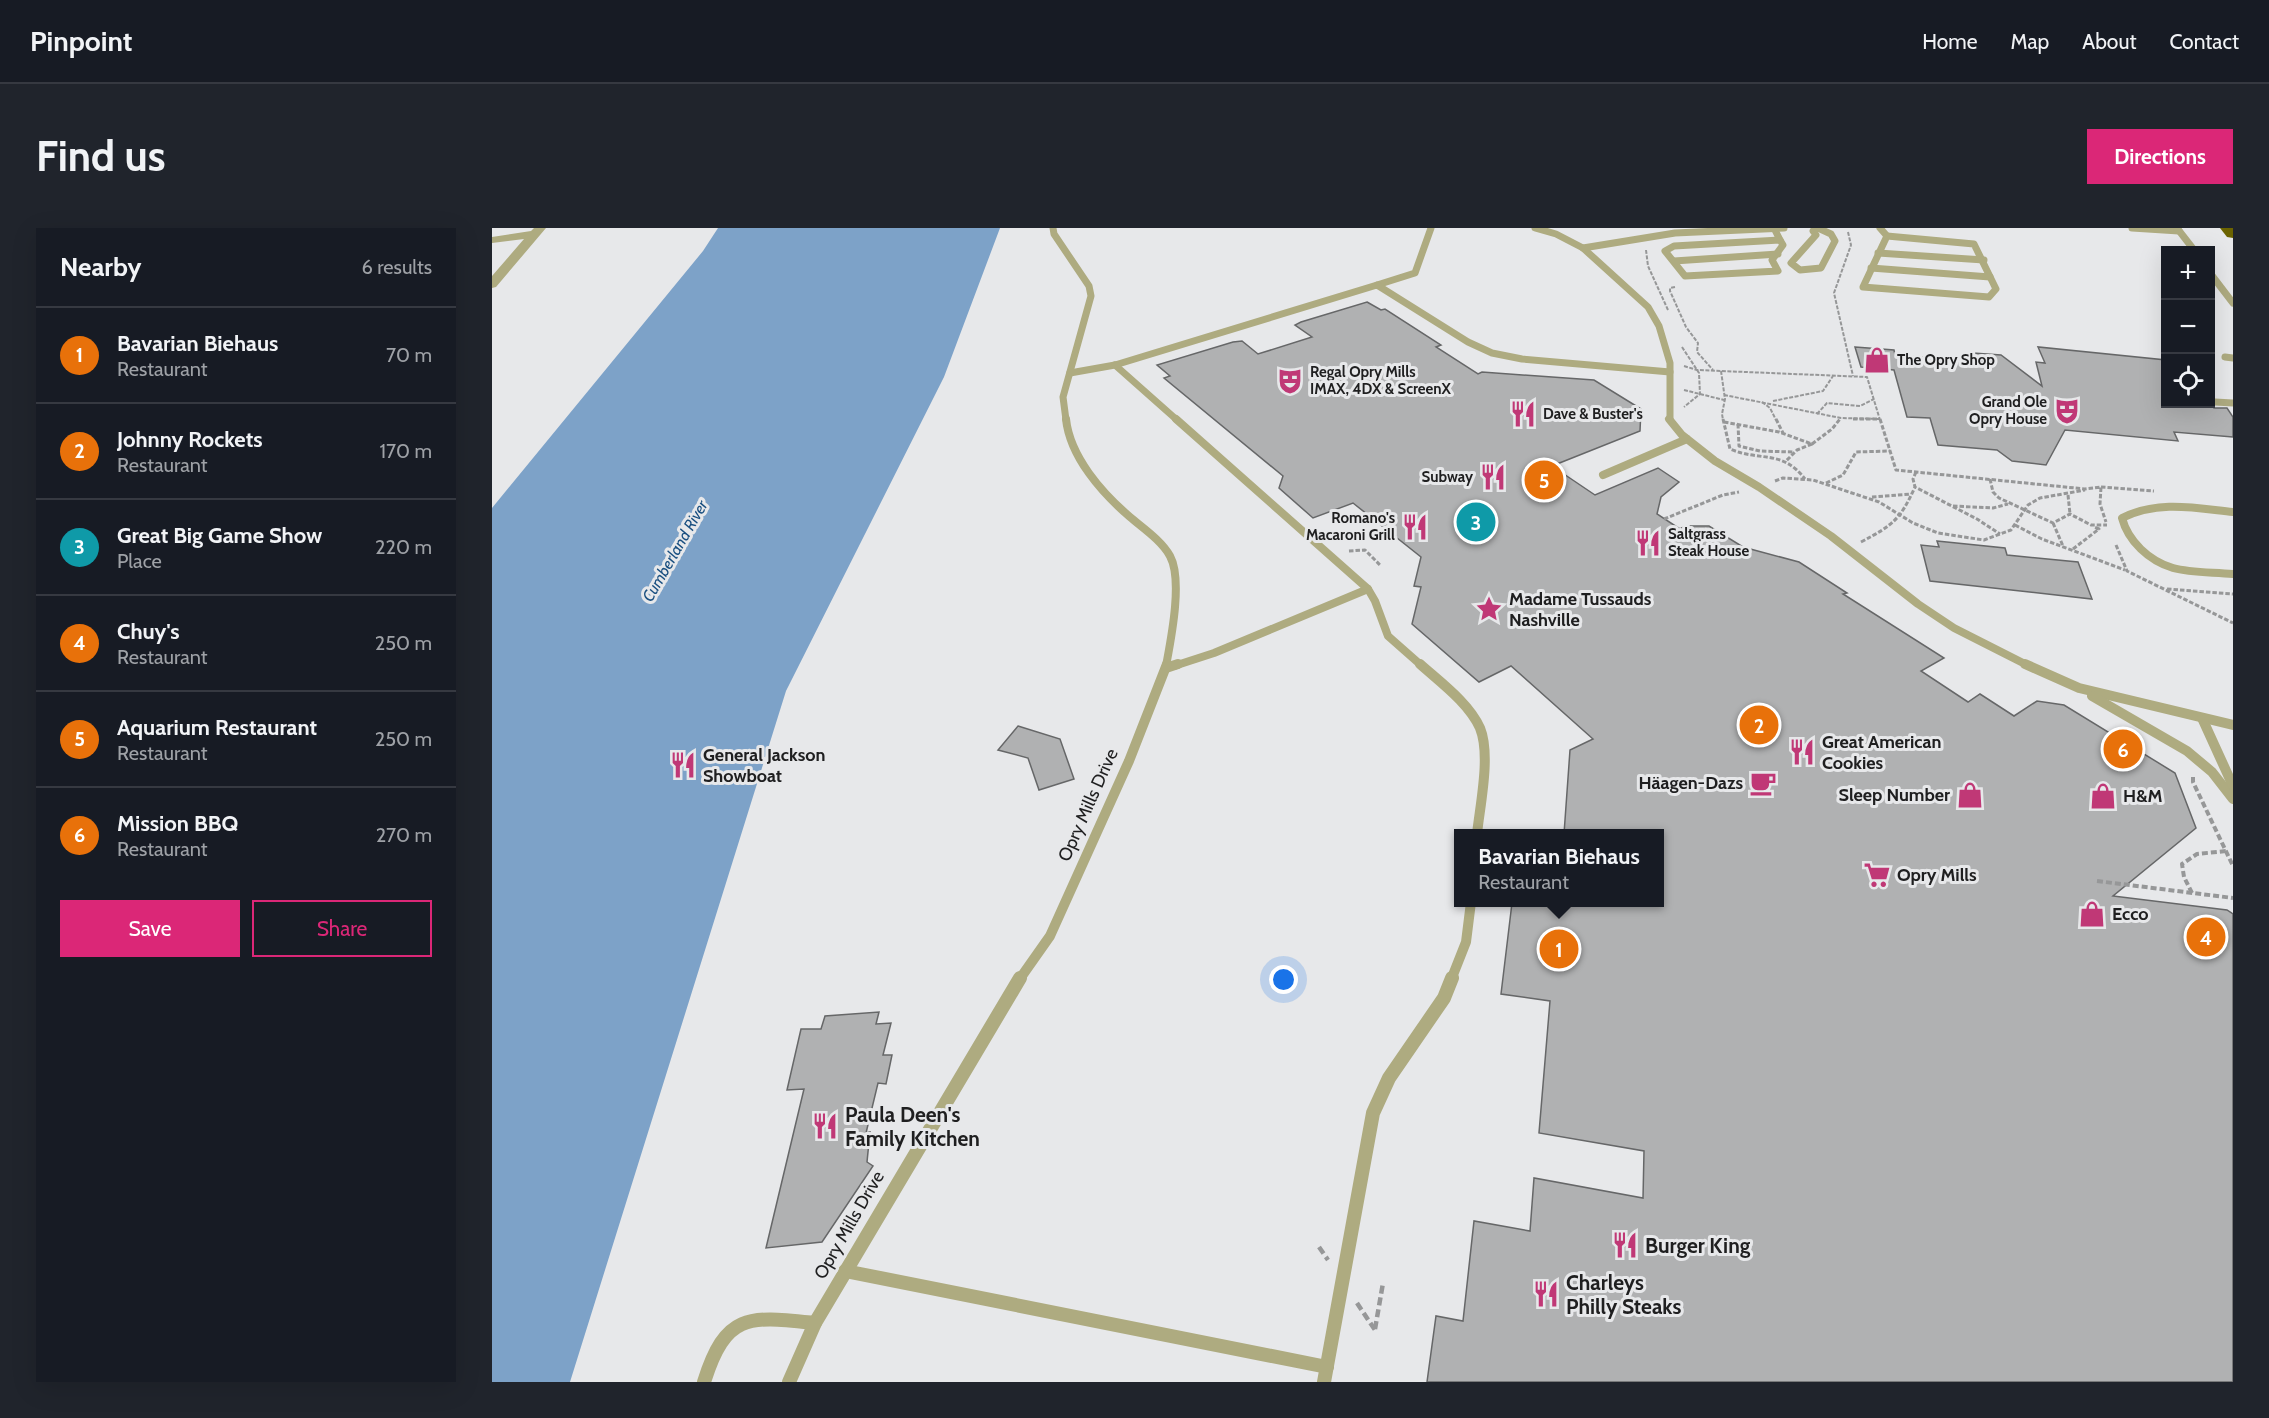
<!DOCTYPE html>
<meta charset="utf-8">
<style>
body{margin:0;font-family:Cabin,sans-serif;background:#20242c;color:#f1f3f6}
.controls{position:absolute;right:18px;top:18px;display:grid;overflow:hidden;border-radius:0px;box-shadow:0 6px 24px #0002}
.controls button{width:54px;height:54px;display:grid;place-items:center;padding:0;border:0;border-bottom:2px solid #363941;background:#171b24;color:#f1f3f6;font:30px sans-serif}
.you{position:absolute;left:792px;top:752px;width:21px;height:21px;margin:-15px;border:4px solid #fff;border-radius:50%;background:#1a73e8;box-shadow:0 0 0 9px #1a73e833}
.badge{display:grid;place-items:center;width:39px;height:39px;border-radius:50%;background:#db2777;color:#fff;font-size:20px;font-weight:700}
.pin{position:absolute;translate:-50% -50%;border:3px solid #fff;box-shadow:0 2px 6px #0006}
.popup{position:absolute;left:962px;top:601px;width:210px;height:78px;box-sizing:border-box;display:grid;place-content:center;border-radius:0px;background:#171b24;filter:drop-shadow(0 2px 4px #0005);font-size:20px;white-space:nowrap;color:#9ea1a6}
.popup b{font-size:22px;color:#f1f3f6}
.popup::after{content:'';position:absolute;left:50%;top:100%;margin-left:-12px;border:12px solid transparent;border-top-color:#171b24}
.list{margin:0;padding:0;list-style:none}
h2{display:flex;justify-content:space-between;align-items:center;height:78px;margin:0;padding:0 24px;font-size:26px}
h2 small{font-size:20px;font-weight:400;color:#9ea1a6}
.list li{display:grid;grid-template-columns:39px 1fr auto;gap:18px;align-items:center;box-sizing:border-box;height:96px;padding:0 24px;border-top:2px solid #363941}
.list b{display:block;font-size:22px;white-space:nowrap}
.list p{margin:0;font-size:20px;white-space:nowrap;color:#9ea1a6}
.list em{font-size:20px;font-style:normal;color:#9ea1a6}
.actions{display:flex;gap:12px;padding:18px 24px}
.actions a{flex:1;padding:14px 0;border:2px solid #db2777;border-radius:0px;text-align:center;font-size:21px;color:#db2777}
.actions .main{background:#db2777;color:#fff}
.icon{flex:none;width:33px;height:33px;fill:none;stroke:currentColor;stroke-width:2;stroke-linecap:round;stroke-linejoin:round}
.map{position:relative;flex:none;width:1741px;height:1154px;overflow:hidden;border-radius:0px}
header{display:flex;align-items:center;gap:36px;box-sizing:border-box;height:84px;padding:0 30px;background:#171b24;border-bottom:2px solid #363941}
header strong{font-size:28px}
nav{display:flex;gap:33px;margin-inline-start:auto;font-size:21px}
.intro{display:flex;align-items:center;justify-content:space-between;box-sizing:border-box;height:144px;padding:0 36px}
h1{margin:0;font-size:42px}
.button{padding:15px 27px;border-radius:0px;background:#db2777;color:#fff;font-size:21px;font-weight:700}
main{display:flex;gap:36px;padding:0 36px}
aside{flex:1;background:#171b24;border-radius:0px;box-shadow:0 6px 24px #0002}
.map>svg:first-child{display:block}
.water{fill:#7da2c8}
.building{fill:#b0b1b2;stroke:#666768;stroke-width:1.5}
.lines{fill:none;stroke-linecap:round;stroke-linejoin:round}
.path-far3{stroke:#969798;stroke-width:2;stroke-dasharray:4 1.5;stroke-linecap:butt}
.path-far2{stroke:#969798;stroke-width:3;stroke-dasharray:4.5 2;stroke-linecap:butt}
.path-far1{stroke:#969798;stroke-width:4;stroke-dasharray:6 3;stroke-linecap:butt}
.path{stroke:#969798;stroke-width:4.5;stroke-dasharray:8 4;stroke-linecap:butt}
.service-far3{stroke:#aeab80;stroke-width:7}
.service-far2{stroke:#aeab80;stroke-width:8}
.service-far1{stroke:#aeab80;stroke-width:10}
.service{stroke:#aeab80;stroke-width:14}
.minor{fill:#aeab80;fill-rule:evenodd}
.motorway{fill:#6b6300;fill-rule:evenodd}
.labels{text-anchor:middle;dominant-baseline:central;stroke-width:6;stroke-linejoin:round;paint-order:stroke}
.far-poi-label{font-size:15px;font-weight:bold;fill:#1f1f20;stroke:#e7e8ea;text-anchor:start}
.far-water-label{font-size:16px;font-style:italic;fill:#194f80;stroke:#e7e8ea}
.poi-label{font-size:18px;font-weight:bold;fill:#1f1f20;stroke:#e7e8ea;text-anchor:start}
.street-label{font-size:18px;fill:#1f1f20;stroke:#e7e8ea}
.near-poi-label{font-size:21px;font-weight:bold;fill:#1f1f20;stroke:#e7e8ea;text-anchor:start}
</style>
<header>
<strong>Pinpoint</strong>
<nav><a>Home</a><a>Map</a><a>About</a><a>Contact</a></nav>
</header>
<div class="intro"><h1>Find us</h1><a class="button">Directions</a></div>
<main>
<aside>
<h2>Nearby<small>6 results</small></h2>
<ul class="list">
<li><span class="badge" style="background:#e8710a">1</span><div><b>Bavarian Biehaus</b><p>Restaurant</p></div><em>70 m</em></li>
<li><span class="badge" style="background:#e8710a">2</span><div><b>Johnny Rockets</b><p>Restaurant</p></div><em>170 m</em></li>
<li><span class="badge" style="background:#0f9aa8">3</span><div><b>Great Big Game Show</b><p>Place</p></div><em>220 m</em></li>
<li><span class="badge" style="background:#e8710a">4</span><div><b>Chuy's</b><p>Restaurant</p></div><em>250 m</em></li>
<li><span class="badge" style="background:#e8710a">5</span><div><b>Aquarium Restaurant</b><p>Restaurant</p></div><em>250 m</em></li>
<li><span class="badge" style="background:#e8710a">6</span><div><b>Mission BBQ</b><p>Restaurant</p></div><em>270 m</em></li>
</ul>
<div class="actions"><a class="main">Save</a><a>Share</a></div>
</aside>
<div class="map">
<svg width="1741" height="1154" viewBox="0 0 1741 1154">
<rect width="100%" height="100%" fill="#e7e8ea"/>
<polygon class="water" points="226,0 508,0 452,149 294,463 78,1154 0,1154 0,280 211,23"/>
<g class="building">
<polygon points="875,74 889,82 893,81 949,117 944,119 986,146 990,144 1102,152 1149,181 1148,203 1060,238 1103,267 1166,240 1187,254 1169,269 1165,286 1188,301 1193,298 1217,298 1251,319 1307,334 1355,365 1351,366 1452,430 1429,443 1476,474 1488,466 1522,488 1545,473 1572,477 1683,545 1704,600 1621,668 1735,682 1741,686 1741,1154 935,1154 944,1088 971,1093 982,993 1038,1003 1042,950 1151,970 1152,923 1047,905 1058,773 1009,766 1020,675 1167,675 1167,606 1072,606 1078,522 1101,511 1019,438 987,454 920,396 929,359 922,358 929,329 861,275 821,290 787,260 791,248 672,150 678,148 665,137 741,114 750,113 766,126 820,109 803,97 809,94"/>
<polygon points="1363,119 1402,122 1403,127 1473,132 1481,125 1509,127 1550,158 1544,134 1553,135 1546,119 1674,132 1674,176 1718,176 1722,180 1735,180 1741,189 1741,209 1682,204 1686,213 1573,202 1554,237 1520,233 1505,222 1446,217 1438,190 1415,189 1402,142 1369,139"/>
<polygon points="1445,313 1513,320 1515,327 1586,334 1600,371 1438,353 1429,317 1447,319"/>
<polygon points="526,498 568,511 582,551 547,562 536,530 506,522"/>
<polygon points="387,784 384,796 399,795 391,827 400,827 394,856 386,855 374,905 378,904 375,934 381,938 330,1014 274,1020 312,861 295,862 309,801 329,801 333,788"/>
</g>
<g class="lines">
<g class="path-far3">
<polyline points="1356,4 1359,17 1342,65 1361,148"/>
<polyline points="1154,22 1156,38 1176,82"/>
<polyline points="1183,59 1178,60 1178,63 1194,99 1206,115 1205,124 1221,142"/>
<polyline points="1190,119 1207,145 1208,166 1192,179"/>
<polyline points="1192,138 1205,142 1375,149 1388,192"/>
<polyline points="1229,143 1233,171 1230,186 1231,192"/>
<polyline points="1192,162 1232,172"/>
<polyline points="1232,167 1349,190 1388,191"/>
<polyline points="1281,173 1331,163 1341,148"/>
<polyline points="1270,174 1278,180 1284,192"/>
<polyline points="1325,186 1335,175 1368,178 1382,171"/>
</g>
<g class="path-far2">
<path d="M1231 191 1238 221C1268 234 1290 221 1313 251"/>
<polyline points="1284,191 1291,205"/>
<polyline points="1361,191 1388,191"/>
<polyline points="1388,191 1404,242 1593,261 1609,259 1608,276 1614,294"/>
<polyline points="1232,194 1287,204 1320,216 1305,222 1294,233"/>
<polyline points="1246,196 1247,218 1268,223 1301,224"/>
<polyline points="1320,216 1340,201 1348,191"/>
<polyline points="1424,244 1421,251 1423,259 1485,291 1508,306"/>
<polyline points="1498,251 1501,264 1507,270 1561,295 1578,286 1599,297 1615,297"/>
<polyline points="1283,253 1291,250 1321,252 1387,274 1421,295 1446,305 1492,312 1519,302 1536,277 1548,270 1593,262"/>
<polyline points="1334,255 1351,247 1364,224 1398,223"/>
<polyline points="1609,259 1662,263"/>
<polyline points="1576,267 1578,286"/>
<polyline points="1380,269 1419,266"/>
<polyline points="1461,278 1501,280 1516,276"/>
<polyline points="1172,291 1231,267 1247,264"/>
<polyline points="1561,295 1571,318"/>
<polyline points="1523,297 1550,311 1633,342"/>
<path d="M1369 314C1401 297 1408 292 1423 259"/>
<polyline points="1624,317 1635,343 1741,395"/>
<polyline points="1581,321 1607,301 1602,299"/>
<polyline points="857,323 873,322 889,338"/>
<polyline points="1675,361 1741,366"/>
</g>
<g class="path-far1">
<polyline points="1701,549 1701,554 1741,638"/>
<polyline points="1605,653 1741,670"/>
<polyline points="1700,665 1692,649 1690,636 1705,626 1734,623"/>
</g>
<g class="path">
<polyline points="827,1019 836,1032"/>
<polyline points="865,1075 883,1102"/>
<polyline points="883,1101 891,1055"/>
</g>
<g class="service-far3">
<polyline points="561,0 562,6 597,58 599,68 571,169 574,192"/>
<polyline points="1043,0 1064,6 1091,20 1156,79 1167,98 1178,135 1178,192"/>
<polyline points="1282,0 1288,12"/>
<polyline points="1323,0 1321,3 1324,7 1299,35 1308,42 1329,40 1343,13 1339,6 1326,0"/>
<polyline points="1388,0 1395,8"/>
<polyline points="1640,0 1687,3"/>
<polyline points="1685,0 1702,22"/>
<polygon points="1395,8 1482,16 1504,61 1497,69 1371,59"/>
<polygon points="1288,12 1291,17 1280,32 1286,43 1193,48 1173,23 1182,18"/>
<polyline points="1091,20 1183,5 1292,0"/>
<polyline points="1386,25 1492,32"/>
<polyline points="1182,33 1286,26"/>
<polyline points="1379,40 1498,49"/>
<polyline points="1718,45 1741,75"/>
<polyline points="885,57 923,45 939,0"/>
<polyline points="1733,129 1741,130"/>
<polyline points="623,137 685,192"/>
<polyline points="578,145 623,137 885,57 976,114 1000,125 1030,131 1178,144"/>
<polyline points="1723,174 1741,175"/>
</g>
<g class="service-far2">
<path d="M574 191C578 229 610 265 638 289 651 300 670 313 678 328 691 352 679 411 674 438"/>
<polyline points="684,191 876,361 883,373 896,408 930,438"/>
<polyline points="1177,191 1190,207 1223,233 1267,259 1339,308 1426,376 1462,400 1537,438"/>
<polyline points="1111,247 1195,211"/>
<path d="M1741 284C1703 280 1666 272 1630 290 1636 313 1657 333 1681 340 1699 345 1722 344 1741 346"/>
<polyline points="682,438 722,425 876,361"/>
</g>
<g class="service-far1">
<path d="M928 436C948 454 977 475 988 500 999 527 988 577 985 606"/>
<polyline points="1533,436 1587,460 1741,497"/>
<polyline points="674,440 686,436"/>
<polyline points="1600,468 1695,523 1720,544 1741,571"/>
<polyline points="1710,490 1741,558"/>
<polyline points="527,752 558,708 637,533 675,436"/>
<polyline points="959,752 974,714 979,674"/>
</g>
<g class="service">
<polyline points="353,1043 835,1139"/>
<path d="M212 1154C234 1084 257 1088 323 1095"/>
<polyline points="297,1154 323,1095 528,750"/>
<polyline points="832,1154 881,885 897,850 952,770 960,750"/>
</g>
<polygon class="minor" points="42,0 54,0 4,59 0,60 0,48 32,11 0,15 0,9 39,3"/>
<polygon class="motorway" points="1728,0 1741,0 1741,10 1735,9"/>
</g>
<defs>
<g id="shop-bare" transform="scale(2.07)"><path d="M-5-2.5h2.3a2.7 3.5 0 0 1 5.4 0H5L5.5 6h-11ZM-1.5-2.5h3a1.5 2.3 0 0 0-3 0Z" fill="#c03876" stroke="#e7e8ea" stroke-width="2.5" paint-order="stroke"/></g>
<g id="theatre-bare" transform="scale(2.07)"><path d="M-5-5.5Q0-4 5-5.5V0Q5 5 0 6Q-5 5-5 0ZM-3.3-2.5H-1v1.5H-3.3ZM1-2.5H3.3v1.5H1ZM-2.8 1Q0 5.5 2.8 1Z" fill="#c03876" stroke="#e7e8ea" stroke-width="2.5" paint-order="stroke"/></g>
<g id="restaurant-bare" transform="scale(2.07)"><path d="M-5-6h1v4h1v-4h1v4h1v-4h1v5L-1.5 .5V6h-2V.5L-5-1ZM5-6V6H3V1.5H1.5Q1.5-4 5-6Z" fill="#c03876" stroke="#e7e8ea" stroke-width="2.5" paint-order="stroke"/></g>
<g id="sight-bare" transform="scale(2.07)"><path d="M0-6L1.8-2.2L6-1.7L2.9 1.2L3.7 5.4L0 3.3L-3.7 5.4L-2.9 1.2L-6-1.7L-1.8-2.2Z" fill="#c03876" stroke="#e7e8ea" stroke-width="2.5" paint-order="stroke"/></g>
<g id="cafe-bare" transform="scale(2.07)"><path d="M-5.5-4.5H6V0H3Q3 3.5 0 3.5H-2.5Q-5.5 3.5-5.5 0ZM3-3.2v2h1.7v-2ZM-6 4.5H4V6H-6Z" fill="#c03876" stroke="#e7e8ea" stroke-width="2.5" paint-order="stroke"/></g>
<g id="supermarket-bare" transform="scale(2.07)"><path d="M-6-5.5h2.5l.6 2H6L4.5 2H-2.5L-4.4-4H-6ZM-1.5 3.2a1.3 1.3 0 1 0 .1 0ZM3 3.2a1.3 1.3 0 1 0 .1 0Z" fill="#c03876" stroke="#e7e8ea" stroke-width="2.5" paint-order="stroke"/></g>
</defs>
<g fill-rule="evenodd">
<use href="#shop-bare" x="1385" y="132"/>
<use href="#theatre-bare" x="798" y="153"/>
<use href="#theatre-bare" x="1575" y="183"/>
<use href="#restaurant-bare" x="1031" y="186"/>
<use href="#restaurant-bare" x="1001" y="249"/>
<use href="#restaurant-bare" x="923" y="299"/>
<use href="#restaurant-bare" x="1156" y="315"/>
<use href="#sight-bare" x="997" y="381"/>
<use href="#restaurant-bare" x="1310" y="524"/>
<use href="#restaurant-bare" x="191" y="537"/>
<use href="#cafe-bare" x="1271" y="555"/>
<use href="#shop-bare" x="1478" y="567"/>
<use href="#shop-bare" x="1611" y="568"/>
<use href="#supermarket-bare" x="1385" y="647"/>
<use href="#shop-bare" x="1600" y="686"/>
<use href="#restaurant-bare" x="333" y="898"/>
<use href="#restaurant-bare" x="1133" y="1017"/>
<use href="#restaurant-bare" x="1054" y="1066"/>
</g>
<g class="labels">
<g class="far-poi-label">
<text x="1405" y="132">The Opry Shop</text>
<text x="818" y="144">Regal Opry Mills<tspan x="818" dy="17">IMAX, 4DX &amp; ScreenX</tspan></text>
<text x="1555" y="174" text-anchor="end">Grand Ole<tspan x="1555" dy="17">Opry House</tspan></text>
<text x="1051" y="186">Dave &amp; Buster's</text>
<text x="981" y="249" text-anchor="end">Subway</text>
<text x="903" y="290" text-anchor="end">Romano's<tspan x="903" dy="17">Macaroni Grill</tspan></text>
<text x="1176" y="306">Saltgrass<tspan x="1176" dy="17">Steak House</tspan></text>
</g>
<g class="far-water-label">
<text transform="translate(183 323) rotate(-60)">Cumberland River</text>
</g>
<g class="poi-label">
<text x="1017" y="371">Madame Tussauds<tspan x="1017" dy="21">Nashville</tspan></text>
<text x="1330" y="514">Great American<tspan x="1330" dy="21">Cookies</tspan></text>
<text x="211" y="527">General Jackson<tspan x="211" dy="21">Showboat</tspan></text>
<text x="1251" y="555" text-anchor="end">Häagen-Dazs</text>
<text x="1458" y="567" text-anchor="end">Sleep Number</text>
<text x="1631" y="568">H&amp;M</text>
<text x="1405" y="647">Opry Mills</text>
<text x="1620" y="686">Ecco</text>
</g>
<g class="street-label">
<text transform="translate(596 577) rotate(-66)">Opry Mills Drive</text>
<text transform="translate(357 997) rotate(-60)">Opry Mills Drive</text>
</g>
<g class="near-poi-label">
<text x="353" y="886">Paula Deen's<tspan x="353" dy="24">Family Kitchen</tspan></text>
<text x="1153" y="1017">Burger King</text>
<text x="1074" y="1054">Charleys<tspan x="1074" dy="24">Philly Steaks</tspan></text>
</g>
</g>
</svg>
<div class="controls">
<button>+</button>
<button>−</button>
<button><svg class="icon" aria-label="locate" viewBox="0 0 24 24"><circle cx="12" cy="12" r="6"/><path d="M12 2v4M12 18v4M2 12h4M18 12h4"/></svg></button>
</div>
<div class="you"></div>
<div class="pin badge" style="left:1067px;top:721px;background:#e8710a">1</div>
<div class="popup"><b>Bavarian Biehaus</b>Restaurant</div>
<div class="pin badge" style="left:1267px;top:497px;background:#e8710a">2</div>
<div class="pin badge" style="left:984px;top:294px;background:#0f9aa8">3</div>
<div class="pin badge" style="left:1714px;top:709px;background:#e8710a">4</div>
<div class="pin badge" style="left:1052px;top:252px;background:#e8710a">5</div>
<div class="pin badge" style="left:1631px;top:521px;background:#e8710a">6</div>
</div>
</main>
